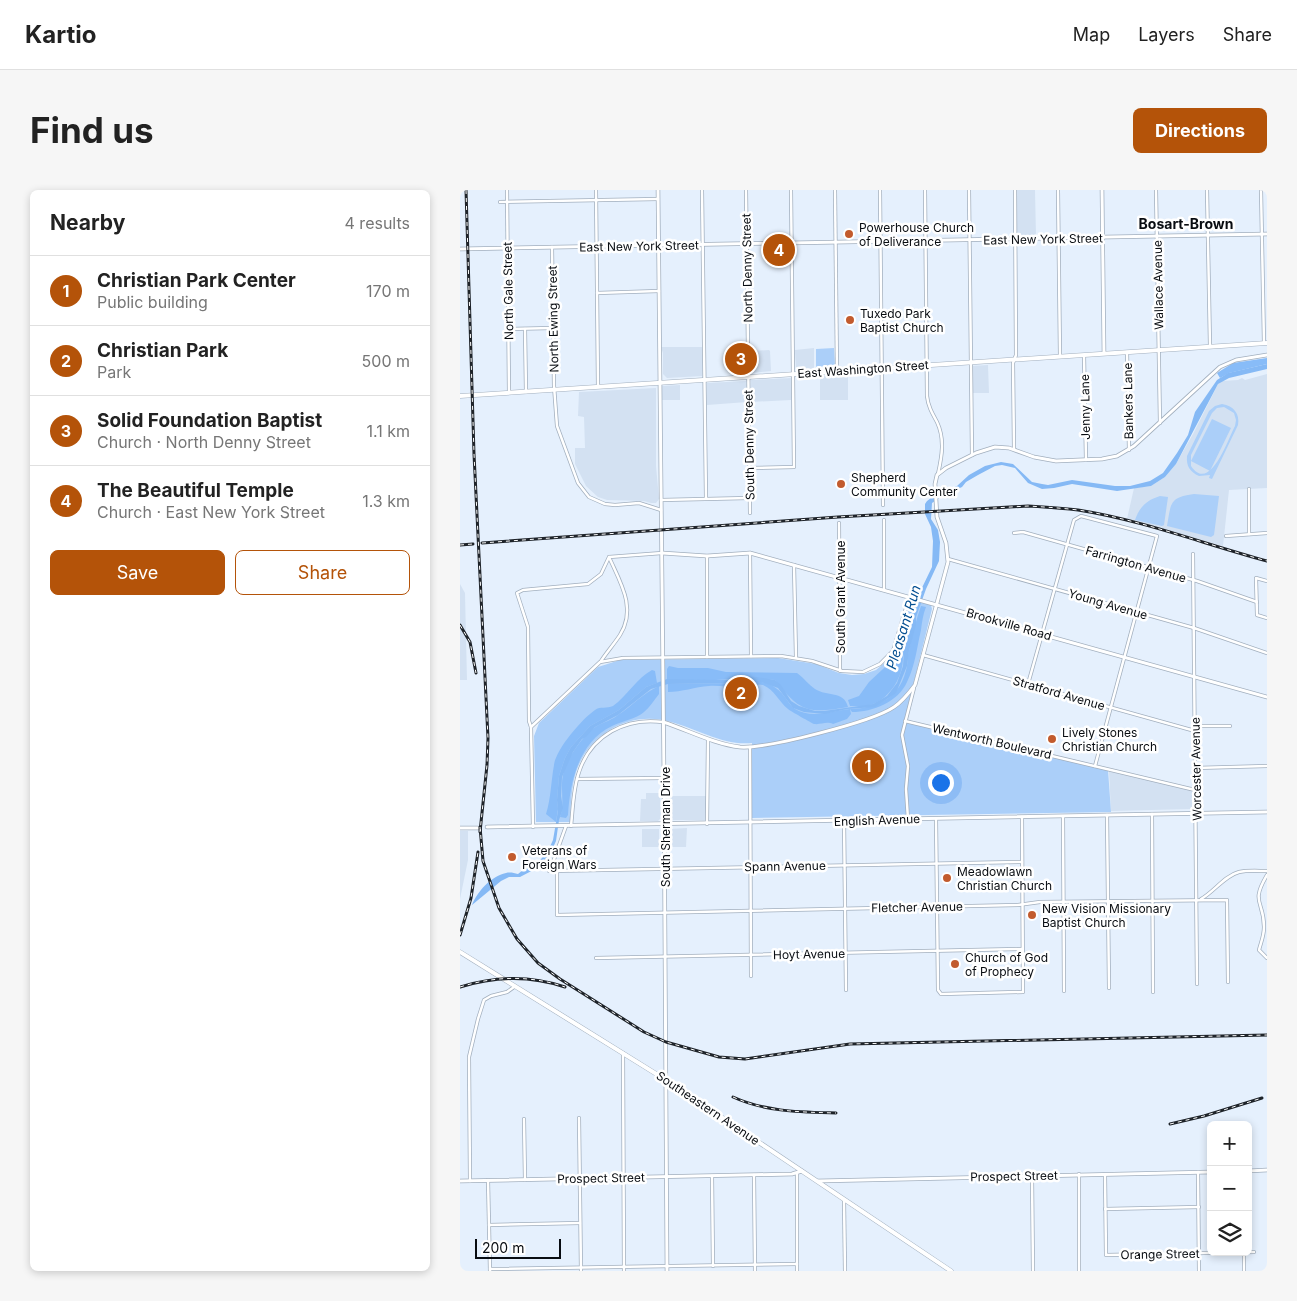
<!DOCTYPE html>
<meta charset="utf-8">
<style>
body{margin:0;font-family:Inter,sans-serif;background:#f6f6f6;color:#222}
.controls{position:absolute;right:15px;bottom:15px;display:grid;overflow:hidden;border-radius:8px;box-shadow:0 2px 8px #0003}
.controls button{width:45px;height:45px;display:grid;place-items:center;padding:0;border:0;border-bottom:1px solid #e0e0e0;background:#fff;color:#222;font:25px sans-serif}
.scale{position:absolute;left:15px;bottom:12px;width:86px;box-sizing:border-box;padding-left:5px;border:2px solid #080c11;border-top:0;font-size:14px;line-height:18px;white-space:nowrap;color:#080c11;-webkit-text-stroke:4px #fff;paint-order:stroke}
.you{position:absolute;left:480px;top:592px;width:18px;height:18px;margin:-12px;border:4px solid #fff;border-radius:50%;background:#1a73e8;box-shadow:0 0 0 8px #1a73e833}
.badge{display:grid;place-items:center;width:32px;height:32px;border-radius:50%;background:#b45309;color:#fff;font-size:16px;font-weight:700}
.pin{position:absolute;translate:-50% -50%;border:2px solid #fff;box-shadow:0 1px 5px #0006}
.list{margin:0;padding:0;list-style:none}
h2{display:flex;justify-content:space-between;align-items:center;height:65px;margin:0;padding:0 20px;font-size:21px}
h2 small{font-size:16px;font-weight:400;color:#767676}
.list li{display:grid;grid-template-columns:32px 1fr auto;gap:15px;align-items:center;box-sizing:border-box;height:70px;padding:0 20px;border-top:1px solid #e0e0e0}
.list b{display:block;font-size:19px;white-space:nowrap}
.list p{margin:0;font-size:16px;white-space:nowrap;color:#767676}
.list em{font-size:16px;font-style:normal;color:#767676}
.actions{display:flex;gap:10px;padding:15px 20px}
.actions a{flex:1;padding:11px 0;border:1px solid #b45309;border-radius:8px;text-align:center;font-size:18px;color:#b45309}
.actions .main{background:#b45309;color:#fff}
.icon{flex:none;width:28px;height:28px;fill:none;stroke:currentColor;stroke-width:2;stroke-linecap:round;stroke-linejoin:round}
.map{position:relative;flex:none;width:807px;height:1081px;overflow:hidden;border-radius:8px}
header{display:flex;align-items:center;gap:30px;box-sizing:border-box;height:70px;padding:0 25px;background:#fff;border-bottom:1px solid #e0e0e0}
header strong{font-size:24px}
nav{display:flex;gap:28px;margin-inline-start:auto;font-size:18px}
.intro{display:flex;align-items:center;justify-content:space-between;box-sizing:border-box;height:120px;padding:0 30px}
h1{margin:0;font-size:35px}
.button{padding:12px 22px;border-radius:8px;background:#b45309;color:#fff;font-size:18px;font-weight:700}
main{display:flex;gap:30px;padding:0 30px}
aside{flex:1;background:#fff;border-radius:8px;box-shadow:0 2px 8px #0003}
.map>svg:first-child{display:block}
.built{fill:#d3e1f2}
.green{fill:#abcff9;fill-rule:evenodd}
.forest{fill:#88bcf8}
.water{fill:#85b9f5}
.lines{fill:none;stroke-linecap:round;stroke-linejoin:round}
.minor-casing{stroke:#a2afbe;stroke-width:4}
.tertiary-casing{stroke:#a2afbe;stroke-width:4.5}
.secondary-casing{stroke:#a2afbe;stroke-width:4.5}
.primary-casing{stroke:#a2afbe;stroke-width:5}
.minor{stroke:#fff;stroke-width:2.5}
.tertiary{stroke:#fff;stroke-width:3}
.secondary{stroke:#fff;stroke-width:3}
.primary{stroke:#fff;stroke-width:4}
.rail-casing{stroke:#1e2329;stroke-width:3}
.rail{stroke:#fff;stroke-width:1;stroke-dasharray:4;stroke-linecap:butt}
.poi-dot{fill:#c25b2e;stroke:#fff;stroke-width:2}
.labels{text-anchor:middle;dominant-baseline:central;stroke-width:5;stroke-linejoin:round;paint-order:stroke}
.poi-label{font-size:12px;fill:#080c11;stroke:#fff;text-anchor:start}
.street-label{font-size:12px;fill:#080c11;stroke:#fff}
.neighbourhood-label{font-size:14px;font-weight:bold;fill:#080c11;stroke:#fff}
.water-label{font-size:14px;font-style:italic;fill:#065092;stroke:#fff}
</style>
<header>
<strong>Kartio</strong>
<nav><a>Map</a><a>Layers</a><a>Share</a></nav>
</header>
<div class="intro"><h1>Find us</h1><a class="button">Directions</a></div>
<main>
<aside>
<h2>Nearby<small>4 results</small></h2>
<ul class="list">
<li><span class="badge">1</span><div><b>Christian Park Center</b><p>Public building</p></div><em>170 m</em></li>
<li><span class="badge">2</span><div><b>Christian Park</b><p>Park</p></div><em>500 m</em></li>
<li><span class="badge">3</span><div><b>Solid Foundation Baptist</b><p>Church · North Denny Street</p></div><em>1.1 km</em></li>
<li><span class="badge">4</span><div><b>The Beautiful Temple</b><p>Church · East New York Street</p></div><em>1.3 km</em></li>
</ul>
<div class="actions"><a class="main">Save</a><a>Share</a></div>
</aside>
<div class="map">
<svg width="807" height="1081" viewBox="0 0 807 1081">
<rect width="100%" height="100%" fill="#e5f0fd"/>
<g class="built">
<polygon points="557,0 575,0 576,46 557,46"/>
<polygon points="201,157 242,157 242,186 207,188 203,184 203,163"/>
<polygon points="354,158 354,179 336,180 335,160"/>
<polygon points="309,160 310,161 311,181 291,183 291,161"/>
<polygon points="528,175 529,203 513,203 512,176"/>
<polygon points="388,184 388,210 360,210 360,186"/>
<polygon points="807,184 807,298 769,300 763,356 667,329 674,298 691,296 705,287 716,274 733,244 758,194 762,191 778,190 782,188 785,190"/>
<polygon points="331,188 331,210 291,212 291,190"/>
<polygon points="286,191 287,212 247,215 247,193"/>
<polygon points="220,195 220,210 202,210 202,196"/>
<polygon points="196,198 196,276 199,309 196,313 191,313 184,311 147,310 138,307 126,296 115,274 115,258 125,258 124,227 118,226 119,202"/>
<polygon points="0,394 5,403 7,490 0,490"/>
<polygon points="649,581 731,600 732,602 732,619 651,621"/>
<polygon points="186,603 200,603 201,628 198,631 180,631 181,609 186,609"/>
<polygon points="207,606 246,606 246,630 208,630"/>
<polygon points="227,638 226,657 210,657 207,655 207,643 209,639"/>
<rect x="182" y="639" width="17" height="18"/>
<polygon points="0,641 8,641 8,670 0,709"/>
</g>
<g class="green">
<polygon points="374,158 375,176 356,177 356,159"/>
<path d="M762 214C774 216 780 224 778 235L752 289 749 288 750 285 739 286C730 282 726 276 727 266L749 221 755 216ZM764 217 774 223 776 230 775 236C768 249 750 304 731 276V265L752 223 757 218Z"/>
<polygon points="752,229 771,238 750,281 731,271"/>
<path d="M734 304 759 306 754 345 751 347 707 336C711 314 709 307 734 304Z"/>
<path d="M700 306 708 307 704 335 702 336 675 330C680 316 687 310 700 306Z"/>
<path d="M452 409 471 415 472 419 444 532 648 580 651 622 292 628V553C264 556 237 539 211 532 171 520 129 543 116 582 111 598 111 615 110 632H76L74 546 79 533 138 477 160 470 318 468 356 474 379 483 392 485 404 484 416 480 435 464Z"/>
</g>
<g class="forest">
<polygon points="807,168 807,174 769,183 760,188 757,183 773,173"/>
<path d="M454 411 457 412 443 468C443 486 431 507 413 514 406 517 397 516 390 516L388 510 399 506 409 492 437 466 442 455 449 431V424Z"/>
<path d="M461 416 466 417C463 424 462 432 461 440 457 457 455 476 447 492 438 512 413 522 392 522L390 519C420 518 441 507 447 476 448 471 447 466 449 461 452 446 456 430 461 416Z"/>
<path d="M209 476 218 478H248L266 482 337 483C344 488 349 495 355 499 367 507 384 500 388 517 348 524 340 522 315 490 280 485 243 494 207 490V479Z"/>
<path d="M192 480 195 481 197 493 186 497 159 520 130 536 111 557 105 568 99 586 97 610 98 619 96 632 86 624C91 608 91 591 94 575 96 559 122 529 135 520 140 516 147 519 153 516 167 506 177 488 192 480Z"/>
<path d="M295 491C310 492 319 498 327 510 329 513 332 517 335 519 351 529 372 521 390 519L391 524 387 529 373 534C366 531 361 535 354 534 352 533 330 521 328 519 318 511 315 500 303 495 296 493 291 497 284 497 273 499 261 495 249 496 235 497 222 502 208 502V494L284 493Z"/>
<path d="M199 496V504C194 510 190 517 184 522 176 529 162 531 152 536 119 552 110 591 108 625L106 628 100 627C105 614 100 599 103 585 106 569 124 544 137 536 144 532 152 530 158 525 172 516 183 503 199 496Z"/>
</g>
<path class="water" d="M807 174V179L769 188 758 194 716 274 705 287 691 296 657 301 612 294 594 298 582 299 568 293 555 278 542 275 535 276 518 285 506 292 502 297 484 305 472 313 471 329 478 340 480 352 479 371 466 399 456 427V435L449 461 447 476 436 503 415 517 387 519 365 524 344 522 333 518 318 498 301 492 284 493 208 494 191 499 158 525 135 537 126 547 122 549 113 562 102 587 101 606 103 618 99 630 96 651 90 664 81 676 60 687H49L41 691 12 715C17 702 31 686 46 683 50 682 54 683 58 684L63 680 75 675 87 663 93 650 98 621 97 610 99 586 105 568 111 557 130 536 159 520 186 497 207 489 266 490 297 487 315 490 321 495 331 511 339 516 355 521H364L413 514 427 506 437 493 443 476 444 461 458 406 472 377 473 351 471 337 465 324V314L467 311 479 302 497 296 509 285 525 276 541 272 553 274 572 292 582 294 588 295 612 290 655 296H670L690 291 703 283 717 263 728 245 735 222 757 190 768 183Z"/>
<g class="lines">
<g class="minor-casing">
<g id="minor">
<polyline points="47,0 49,203"/>
<polyline points="136,0 138,197"/>
<polyline points="242,0 246,308"/>
<polyline points="286,0 290,323"/>
<polyline points="375,0 377,181"/>
<polyline points="420,0 423,315"/>
<path d="M465 0 467 206C468 216 472 223 477 232 485 249 482 266 478 284"/>
<polyline points="509,0 512,265"/>
<polyline points="598,0 600,166"/>
<polyline points="696,0 700,233"/>
<polyline points="747,0 750,156"/>
<polyline points="801,0 804,153"/>
<polyline points="40,12 198,9"/>
<polyline points="92,57 94,196 97,236 118,293 129,307 145,314 155,315 179,313 201,320"/>
<polyline points="137,103 199,101"/>
<polyline points="48,139 93,138"/>
<polyline points="65,139 66,202"/>
<polyline points="667,162 669,260"/>
<polyline points="624,165 626,270"/>
<polyline points="554,259 553,173 556,165 555,0"/>
<polyline points="289,278 334,277 331,0"/>
<polyline points="789,299 789,344"/>
<polyline points="201,310 289,308"/>
<polyline points="424,330 424,400"/>
<polyline points="379,333 380,481"/>
<polyline points="554,343 563,342 737,391 797,412"/>
<polyline points="766,346 807,343"/>
<polyline points="290,363 291,466"/>
<polyline points="733,364 737,794"/>
<polyline points="247,366 247,467"/>
<polyline points="488,369 734,438 807,463"/>
<polyline points="334,375 336,467"/>
<polyline points="807,391 796,388 797,425 807,428"/>
<polyline points="463,465 735,541"/>
<path d="M141 471C147 462 154 454 160 445 177 418 160 392 149 367"/>
<polyline points="568,494 614,330 621,326 697,346 635,576"/>
<polyline points="445,531 735,600"/>
<polyline points="735,536 770,536"/>
<polyline points="71,537 69,531 68,437 57,403 63,400 128,394 141,384 149,367 202,363"/>
<polyline points="290,557 291,786"/>
<polyline points="735,578 807,576"/>
<polyline points="117,589 204,588"/>
<polyline points="692,624 693,802"/>
<polyline points="647,625 649,798"/>
<polyline points="603,627 604,801"/>
<polyline points="448,629 446,599 448,576 442,545 454,498"/>
<polyline points="476,629 478,800 481,804 563,802 562,627"/>
<polyline points="384,630 386,800"/>
<polyline points="247,634 248,550"/>
<path d="M111 636C113 618 113 599 119 582 131 545 166 527 203 532"/>
<polyline points="73,637 71,537 140,472 163,468 321,466 352,471 382,481 403,482 420,474 433,461 449,408"/>
<polyline points="96,680 93,679 92,675 106,636"/>
<polyline points="97,680 97,725 558,715 580,712 767,710 768,792"/>
<polyline points="89,681 562,672"/>
<path d="M807 685C790 714 804 710 804 737 804 746 801 752 799 760L807 768"/>
<path d="M741 709C754 702 764 686 779 682 788 680 798 681 807 681"/>
<polyline points="136,768 562,759"/>
<polyline points="163,863 164,1081"/>
<polyline points="119,928 121,1081"/>
<polyline points="64,929 65,990"/>
<polyline points="738,982 739,1081"/>
<polyline points="337,984 337,1081"/>
<polyline points="619,984 619,1081"/>
<polyline points="294,985 295,1081"/>
<polyline points="645,985 646,1065 794,1062"/>
<polyline points="252,986 253,1076"/>
<polyline points="572,986 573,1081"/>
<polyline points="28,990 30,1081"/>
<polyline points="10,991 9,867 18,829 24,810 31,806 47,802 54,797"/>
<polyline points="384,1010 385,1081"/>
<polyline points="645,1019 739,1017"/>
<polyline points="29,1035 120,1033"/>
<polyline points="784,1062 784,1081"/>
<polyline points="30,1079 337,1074"/>
</g>
</g>
<g class="tertiary-casing">
<g id="tertiary">
<polyline points="642,0 644,163"/>
<polyline points="202,363 247,366 290,363 807,507"/>
<path d="M203 532C228 540 254 554 280 557 306 559 412 532 434 517 443 511 449 503 455 495L488 372 486 353 477 327 475 294 477 285 486 278 516 263 535 257 549 258 574 267 596 271 642 269 657 266 674 256 760 177 776 170 807 165"/>
</g>
</g>
<g class="secondary-casing">
<g id="secondary">
<polyline points="198,0 204,588 207,1081"/>
<polyline points="0,59 807,44"/>
<polyline points="27,637 807,622"/>
<polyline points="0,638 18,638"/>
<polyline points="788,981 807,980"/>
<polyline points="0,991 332,984 342,981"/>
<polyline points="358,991 751,982"/>
</g>
</g>
<g class="primary-casing">
<g id="primary">
<polyline points="0,206 807,153"/>
<polyline points="0,762 206,890 491,1081"/>
</g>
</g>
<use href="#minor" class="minor"/>
<use href="#tertiary" class="tertiary"/>
<use href="#secondary" class="secondary"/>
<use href="#primary" class="primary"/>
<g class="rail-casing">
<g id="rail">
<polyline points="6,0 14,264 28,548 27,575 20,642"/>
<path d="M22 353 378 327 568 316C585 317 601 318 618 320 682 330 744 354 807 371"/>
<polyline points="0,355 13,354"/>
<polyline points="0,435 10,452 16,483"/>
<polyline points="20,637 23,671 39,718 57,749 78,773 100,789 184,842 206,852 259,867 285,869 390,854 807,845"/>
<polyline points="0,745 11,708 18,662"/>
<path d="M0 797C35 786 70 785 105 797"/>
<path d="M273 907C306 922 340 922 376 923"/>
<polyline points="710,934 744,926 802,908"/>
</g>
</g>
<use href="#rail" class="rail"/>
</g>
<g class="poi-dot">
<circle cx="389" cy="44" r="5"/>
<circle cx="390" cy="130" r="5"/>
<circle cx="381" cy="294" r="5"/>
<circle cx="592" cy="549" r="5"/>
<circle cx="52" cy="667" r="5"/>
<circle cx="487" cy="688" r="5"/>
<circle cx="572" cy="725" r="5"/>
<circle cx="495" cy="774" r="5"/>
</g>
<g class="labels">
<g class="poi-label">
<text x="399" y="37">Powerhouse Church<tspan x="399" dy="14">of Deliverance</tspan></text>
<text x="400" y="123">Tuxedo Park<tspan x="400" dy="14">Baptist Church</tspan></text>
<text x="391" y="287">Shepherd<tspan x="391" dy="14">Community Center</tspan></text>
<text x="602" y="542">Lively Stones<tspan x="602" dy="14">Christian Church</tspan></text>
<text x="62" y="660">Veterans of<tspan x="62" dy="14">Foreign Wars</tspan></text>
<text x="497" y="681">Meadowlawn<tspan x="497" dy="14">Christian Church</tspan></text>
<text x="582" y="718">New Vision Missionary<tspan x="582" dy="14">Baptist Church</tspan></text>
<text x="505" y="767">Church of God<tspan x="505" dy="14">of Prophecy</tspan></text>
</g>
<g class="street-label">
<text transform="translate(583 49) rotate(-1)">East New York Street</text>
<text transform="translate(179 56) rotate(-1)">East New York Street</text>
<text transform="translate(287 78) rotate(-91)">North Denny Street</text>
<text transform="translate(698 95) rotate(-91)">Wallace Avenue</text>
<text transform="translate(48 101) rotate(-91)">North Gale Street</text>
<text transform="translate(93 129) rotate(-91)">North Ewing Street</text>
<text transform="translate(403 179) rotate(-4)">East Washington Street</text>
<text transform="translate(668 211) rotate(-91)">Bankers Lane</text>
<text transform="translate(625 217) rotate(-91)">Jenny Lane</text>
<text transform="translate(289 255) rotate(-91)">South Denny Street</text>
<text transform="translate(676 374) rotate(16)">Farrington Avenue</text>
<text transform="translate(380 407) rotate(-90)">South Grant Avenue</text>
<text transform="translate(648 414) rotate(16)">Young Avenue</text>
<text transform="translate(549 434) rotate(16)">Brookville Road</text>
<text transform="translate(599 503) rotate(16)">Stratford Avenue</text>
<text transform="translate(532 551) rotate(13)">Wentworth Boulevard</text>
<text transform="translate(736 579) rotate(-91)">Worcester Avenue</text>
<text transform="translate(417 630) rotate(-2)">English Avenue</text>
<text transform="translate(205 637) rotate(-90)">South Sherman Drive</text>
<text transform="translate(325 676) rotate(-1)">Spann Avenue</text>
<text transform="translate(457 717) rotate(-1)">Fletcher Avenue</text>
<text transform="translate(349 764) rotate(-1)">Hoyt Avenue</text>
<text transform="translate(248 918) rotate(34)">Southeastern Avenue</text>
<text transform="translate(554 986) rotate(-1)">Prospect Street</text>
<text transform="translate(141 988) rotate(-1)">Prospect Street</text>
<text transform="translate(700 1064) rotate(-1)">Orange Street</text>
</g>
<g class="neighbourhood-label">
<text x="726" y="33">Bosart-Brown</text>
</g>
<g class="water-label">
<text transform="translate(443 437) rotate(-73)">Pleasant Run</text>
</g>
</g>
</svg>
<div class="controls">
<button>+</button>
<button>−</button>
<button><svg class="icon" aria-label="layers" viewBox="0 0 24 24"><path d="M12 4l9 5-9 5-9-5zM3 14l9 5 9-5"/></svg></button>
</div>
<div class="scale">200 m</div>
<div class="you"></div>
<div class="pin badge" style="left:408px;top:576px">1</div>
<div class="pin badge" style="left:281px;top:503px">2</div>
<div class="pin badge" style="left:281px;top:169px">3</div>
<div class="pin badge" style="left:319px;top:60px">4</div>
</div>
</main>
